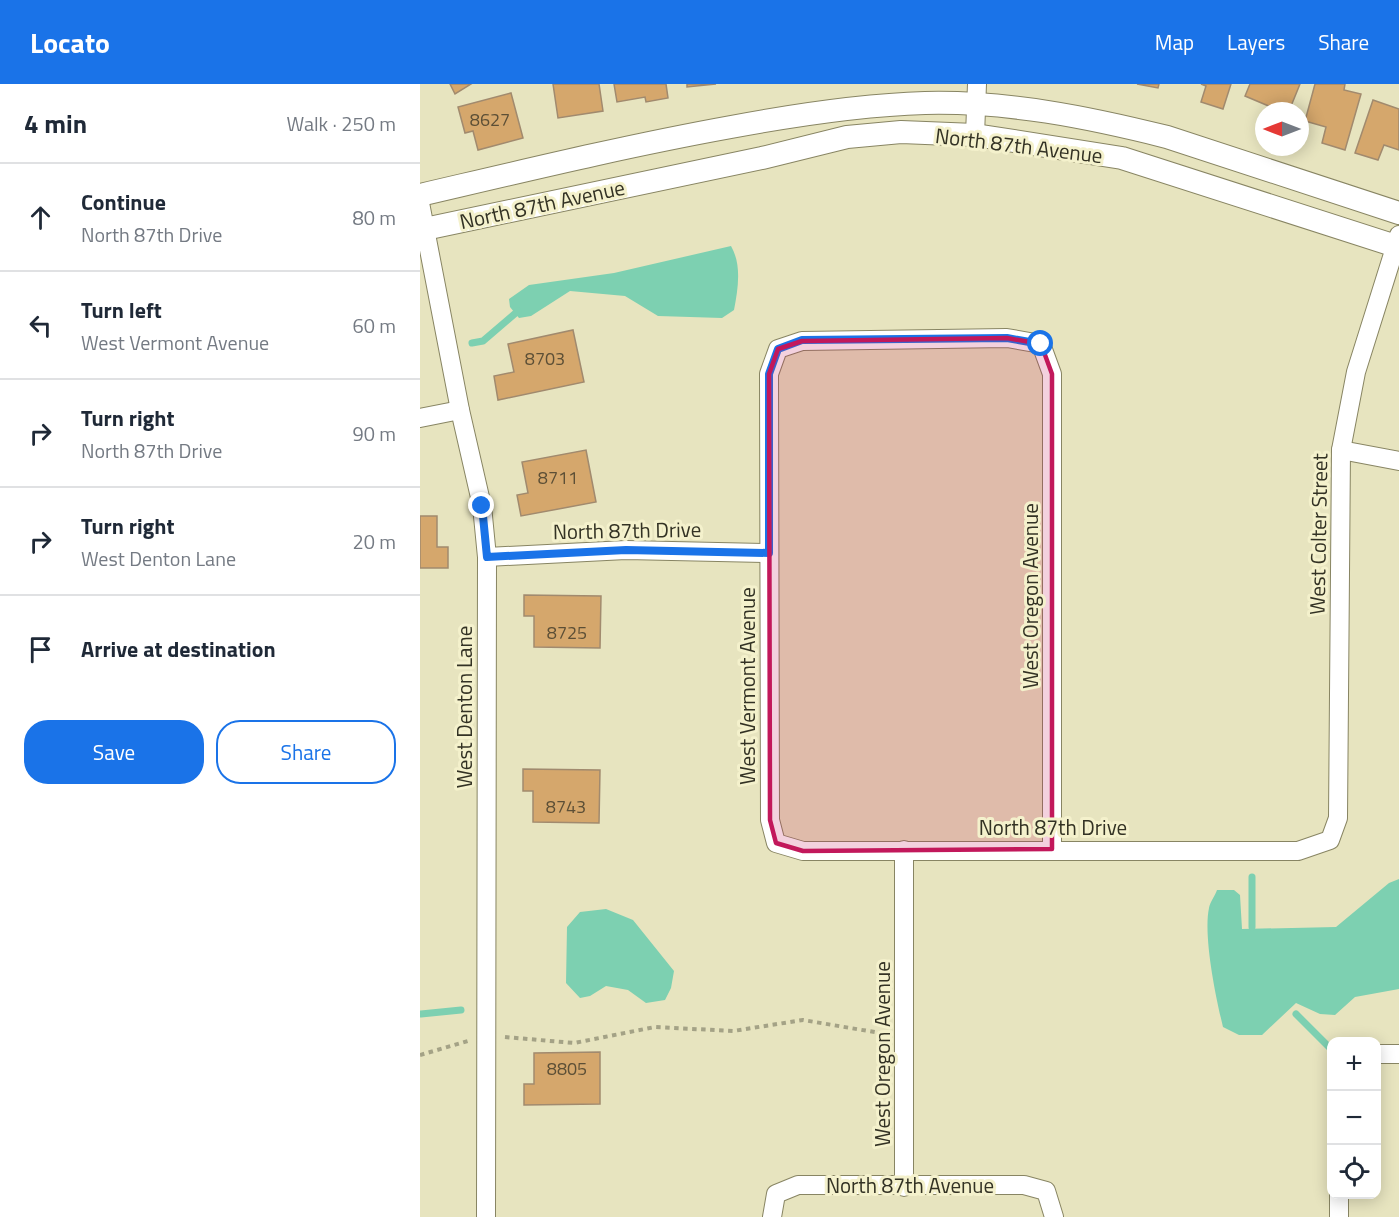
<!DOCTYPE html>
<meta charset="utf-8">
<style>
body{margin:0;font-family:"Titillium Web",sans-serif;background:#f2f2f3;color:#1f2937}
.controls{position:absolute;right:18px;bottom:18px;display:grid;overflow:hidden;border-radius:12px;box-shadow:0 3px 15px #0003}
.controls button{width:54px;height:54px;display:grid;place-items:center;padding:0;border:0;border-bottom:2px solid #e0e1e3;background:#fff;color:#1f2937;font:30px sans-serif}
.compass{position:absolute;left:835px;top:18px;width:54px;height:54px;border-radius:50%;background:#fff;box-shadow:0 3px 15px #0003;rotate:270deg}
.stop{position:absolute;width:18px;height:18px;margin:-14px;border:4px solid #1a73e8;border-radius:50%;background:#fff}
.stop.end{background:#1a73e8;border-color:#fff;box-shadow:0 2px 6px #0008}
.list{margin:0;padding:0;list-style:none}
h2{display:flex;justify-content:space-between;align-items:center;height:78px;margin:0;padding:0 24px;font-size:26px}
h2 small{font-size:20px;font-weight:400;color:#747a83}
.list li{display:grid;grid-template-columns:39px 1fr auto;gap:18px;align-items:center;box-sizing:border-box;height:108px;padding:0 24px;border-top:2px solid #e0e1e3}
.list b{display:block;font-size:22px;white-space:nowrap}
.list p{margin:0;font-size:20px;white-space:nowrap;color:#747a83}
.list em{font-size:20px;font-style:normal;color:#747a83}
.actions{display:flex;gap:12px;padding:18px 24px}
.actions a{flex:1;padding:14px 0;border:2px solid #1a73e8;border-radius:24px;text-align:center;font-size:21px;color:#1a73e8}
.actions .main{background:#1a73e8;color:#fff}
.icon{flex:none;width:33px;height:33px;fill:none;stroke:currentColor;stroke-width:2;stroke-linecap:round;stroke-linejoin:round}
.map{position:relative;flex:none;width:979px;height:1133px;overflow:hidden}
header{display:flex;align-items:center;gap:36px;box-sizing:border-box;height:84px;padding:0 30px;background:#1a73e8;color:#fff}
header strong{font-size:28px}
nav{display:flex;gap:33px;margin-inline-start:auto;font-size:21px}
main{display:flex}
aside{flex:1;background:#fff}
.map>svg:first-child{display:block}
.water{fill:#7dd0b1}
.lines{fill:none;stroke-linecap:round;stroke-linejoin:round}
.stream{stroke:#7dd0b1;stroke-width:7}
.building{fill:#d5a76c;stroke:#a18a6e;stroke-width:1.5}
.minor-casing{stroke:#888563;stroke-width:20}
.tertiary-casing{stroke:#888563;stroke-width:24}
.path{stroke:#a4a286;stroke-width:4;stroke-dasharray:4.5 4.5;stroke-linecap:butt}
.minor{stroke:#fff;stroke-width:18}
.tertiary{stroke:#fff;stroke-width:22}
.route{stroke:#1a73e8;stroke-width:8}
.marked{fill:#c2185b;fill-opacity:0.2;stroke:#c2185b;stroke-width:4.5;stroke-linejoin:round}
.labels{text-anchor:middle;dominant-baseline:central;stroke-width:6;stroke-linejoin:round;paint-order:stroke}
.number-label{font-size:18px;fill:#5c4f36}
.street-label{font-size:21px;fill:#333224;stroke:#f4f1cc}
</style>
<header>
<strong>Locato</strong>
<nav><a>Map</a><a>Layers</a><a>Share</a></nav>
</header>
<main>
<aside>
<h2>4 min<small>Walk · 250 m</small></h2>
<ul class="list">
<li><svg class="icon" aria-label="ahead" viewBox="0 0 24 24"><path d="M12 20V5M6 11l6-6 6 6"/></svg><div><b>Continue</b><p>North 87th Drive</p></div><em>80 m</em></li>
<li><svg class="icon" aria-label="left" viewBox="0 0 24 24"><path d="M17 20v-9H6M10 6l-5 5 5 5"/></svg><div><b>Turn left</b><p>West Vermont Avenue</p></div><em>60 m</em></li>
<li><svg class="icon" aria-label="right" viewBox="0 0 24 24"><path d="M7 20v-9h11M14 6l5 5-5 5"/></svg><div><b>Turn right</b><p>North 87th Drive</p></div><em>90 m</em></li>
<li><svg class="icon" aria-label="right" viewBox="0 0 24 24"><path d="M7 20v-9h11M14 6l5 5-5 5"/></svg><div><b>Turn right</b><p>West Denton Lane</p></div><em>20 m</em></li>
<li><svg class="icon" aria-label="arrive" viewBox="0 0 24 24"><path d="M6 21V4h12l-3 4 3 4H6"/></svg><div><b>Arrive at destination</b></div></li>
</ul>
<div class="actions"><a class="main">Save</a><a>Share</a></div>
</aside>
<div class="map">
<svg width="979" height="1133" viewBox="0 0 979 1133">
<rect width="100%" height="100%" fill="#e7e4bf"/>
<g class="water">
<path d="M311 162C322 181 318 205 314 226L302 234 238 232 205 212 150 207 111 232 99 234 90 223 89 215 109 201 194 189Z"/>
<path d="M979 795V905L935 913 915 931 900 930 876 919 842 951H819L803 943C796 914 783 852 789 824 790 818 795 812 797 806H814L820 811 822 845 916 843 969 799Z"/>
<polygon points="186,825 213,836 254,887 251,904 245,916 226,919 208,906 186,902 170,912 160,914 146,899 147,843 160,828"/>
</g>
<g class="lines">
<g class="stream">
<polyline points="52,259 63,257 98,227"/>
<polyline points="832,793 832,843"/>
<polyline points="1,930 41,926"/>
<polyline points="876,930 912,966"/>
</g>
</g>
<g class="building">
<polygon points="30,0 51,0 35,10"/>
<polygon points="133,0 179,0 183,27 138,34"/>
<polygon points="194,0 246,0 248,14 226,18 225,13 197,18"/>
<polygon points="267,0 296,0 267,3"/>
<polygon points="717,0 739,0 738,4"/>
<polygon points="781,0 811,0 803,25 781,18 786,2"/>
<polygon points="830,0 880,0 869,27 849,27 851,23 825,12"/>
<polygon points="895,0 925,0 924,6 941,10 925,66 902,59 906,43 885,37"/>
<polygon points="91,9 103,54 58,66 53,47 45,49 38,23"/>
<polygon points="953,16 979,25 979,66 964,61 958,76 935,69"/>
<polygon points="153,246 164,298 78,316 74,292 94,288 88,260"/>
<polygon points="166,366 176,418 101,432 97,411 108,409 102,378"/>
<polygon points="0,432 17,432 17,463 28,463 28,484 0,484"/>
<polygon points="104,511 181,512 180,564 114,563 114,532 104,532"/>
<polygon points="103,685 180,686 179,739 113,738 113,707 103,707"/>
<polygon points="180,968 180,1020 104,1021 104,1000 114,1000 114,969"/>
</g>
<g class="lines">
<g class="minor-casing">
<g id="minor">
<polyline points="555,51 557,0"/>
<polyline points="0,119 40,326 62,422 67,473 66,1133"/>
<polyline points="0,334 40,326"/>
<polyline points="921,366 979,377"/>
<polyline points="67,473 206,466 349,469"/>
<polyline points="632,765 632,290 621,260 587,254 382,257 358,265 349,290 350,736 356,759 383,767 878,767 910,756 918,734 921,366 936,288 979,151"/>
<polyline points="956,970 979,970"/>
<polyline points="484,1103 484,766"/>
<polyline points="919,1110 919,1133"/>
<polyline points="352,1133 356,1110 378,1101 604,1101 626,1107 634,1133"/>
</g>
</g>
<g class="tertiary-casing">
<g id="tertiary">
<path d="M0 111C103 87 206 62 311 43 375 31 439 21 505 19 587 17 667 33 747 53L979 129"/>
<polyline points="0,146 342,74 427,53 481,48 555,51 702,74 979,163"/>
</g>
</g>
<g class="path">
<polyline points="85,953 154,959 235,943 313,947 383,936 466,950"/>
<polyline points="0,971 48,957"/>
</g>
<use href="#minor" class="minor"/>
<use href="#tertiary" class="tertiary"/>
</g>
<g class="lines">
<polyline class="route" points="62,422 67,473 206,466 349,469 349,290 358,265 382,256 587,254 621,260"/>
</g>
<path class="marked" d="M587 254 621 260 632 290V765L383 767 356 759 350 736 349 290 358 265 382 257Z"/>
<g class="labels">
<g class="number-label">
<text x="70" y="35">8627</text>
<text x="125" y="274">8703</text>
<text x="138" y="393">8711</text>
<text x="147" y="548">8725</text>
<text x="146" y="722">8743</text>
<text x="147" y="984">8805</text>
</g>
<g class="street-label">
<text transform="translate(599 61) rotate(7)">North 87th Avenue</text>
<text transform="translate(122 120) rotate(-12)">North 87th Avenue</text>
<text transform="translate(207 446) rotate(-1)">North 87th Drive</text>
<text transform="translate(898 450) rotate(-89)">West Colter Street</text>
<text transform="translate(610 512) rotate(-90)">West Oregon Avenue</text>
<text transform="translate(327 602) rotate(-90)">West Vermont Avenue</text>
<text transform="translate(44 623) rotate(-90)">West Denton Lane</text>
<text x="633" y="743">North 87th Drive</text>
<text transform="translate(462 970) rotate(-90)">West Oregon Avenue</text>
<text x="490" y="1101">North 87th Avenue</text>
</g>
</g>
</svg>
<div class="controls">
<button>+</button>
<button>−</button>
<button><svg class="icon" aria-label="locate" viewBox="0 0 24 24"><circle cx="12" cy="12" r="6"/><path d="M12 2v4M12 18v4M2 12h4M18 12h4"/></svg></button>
</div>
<svg class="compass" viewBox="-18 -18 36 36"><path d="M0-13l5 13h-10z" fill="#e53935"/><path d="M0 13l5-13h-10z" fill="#747a83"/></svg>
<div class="stop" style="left:621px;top:260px"></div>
<div class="stop end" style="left:62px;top:422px"></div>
</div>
</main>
